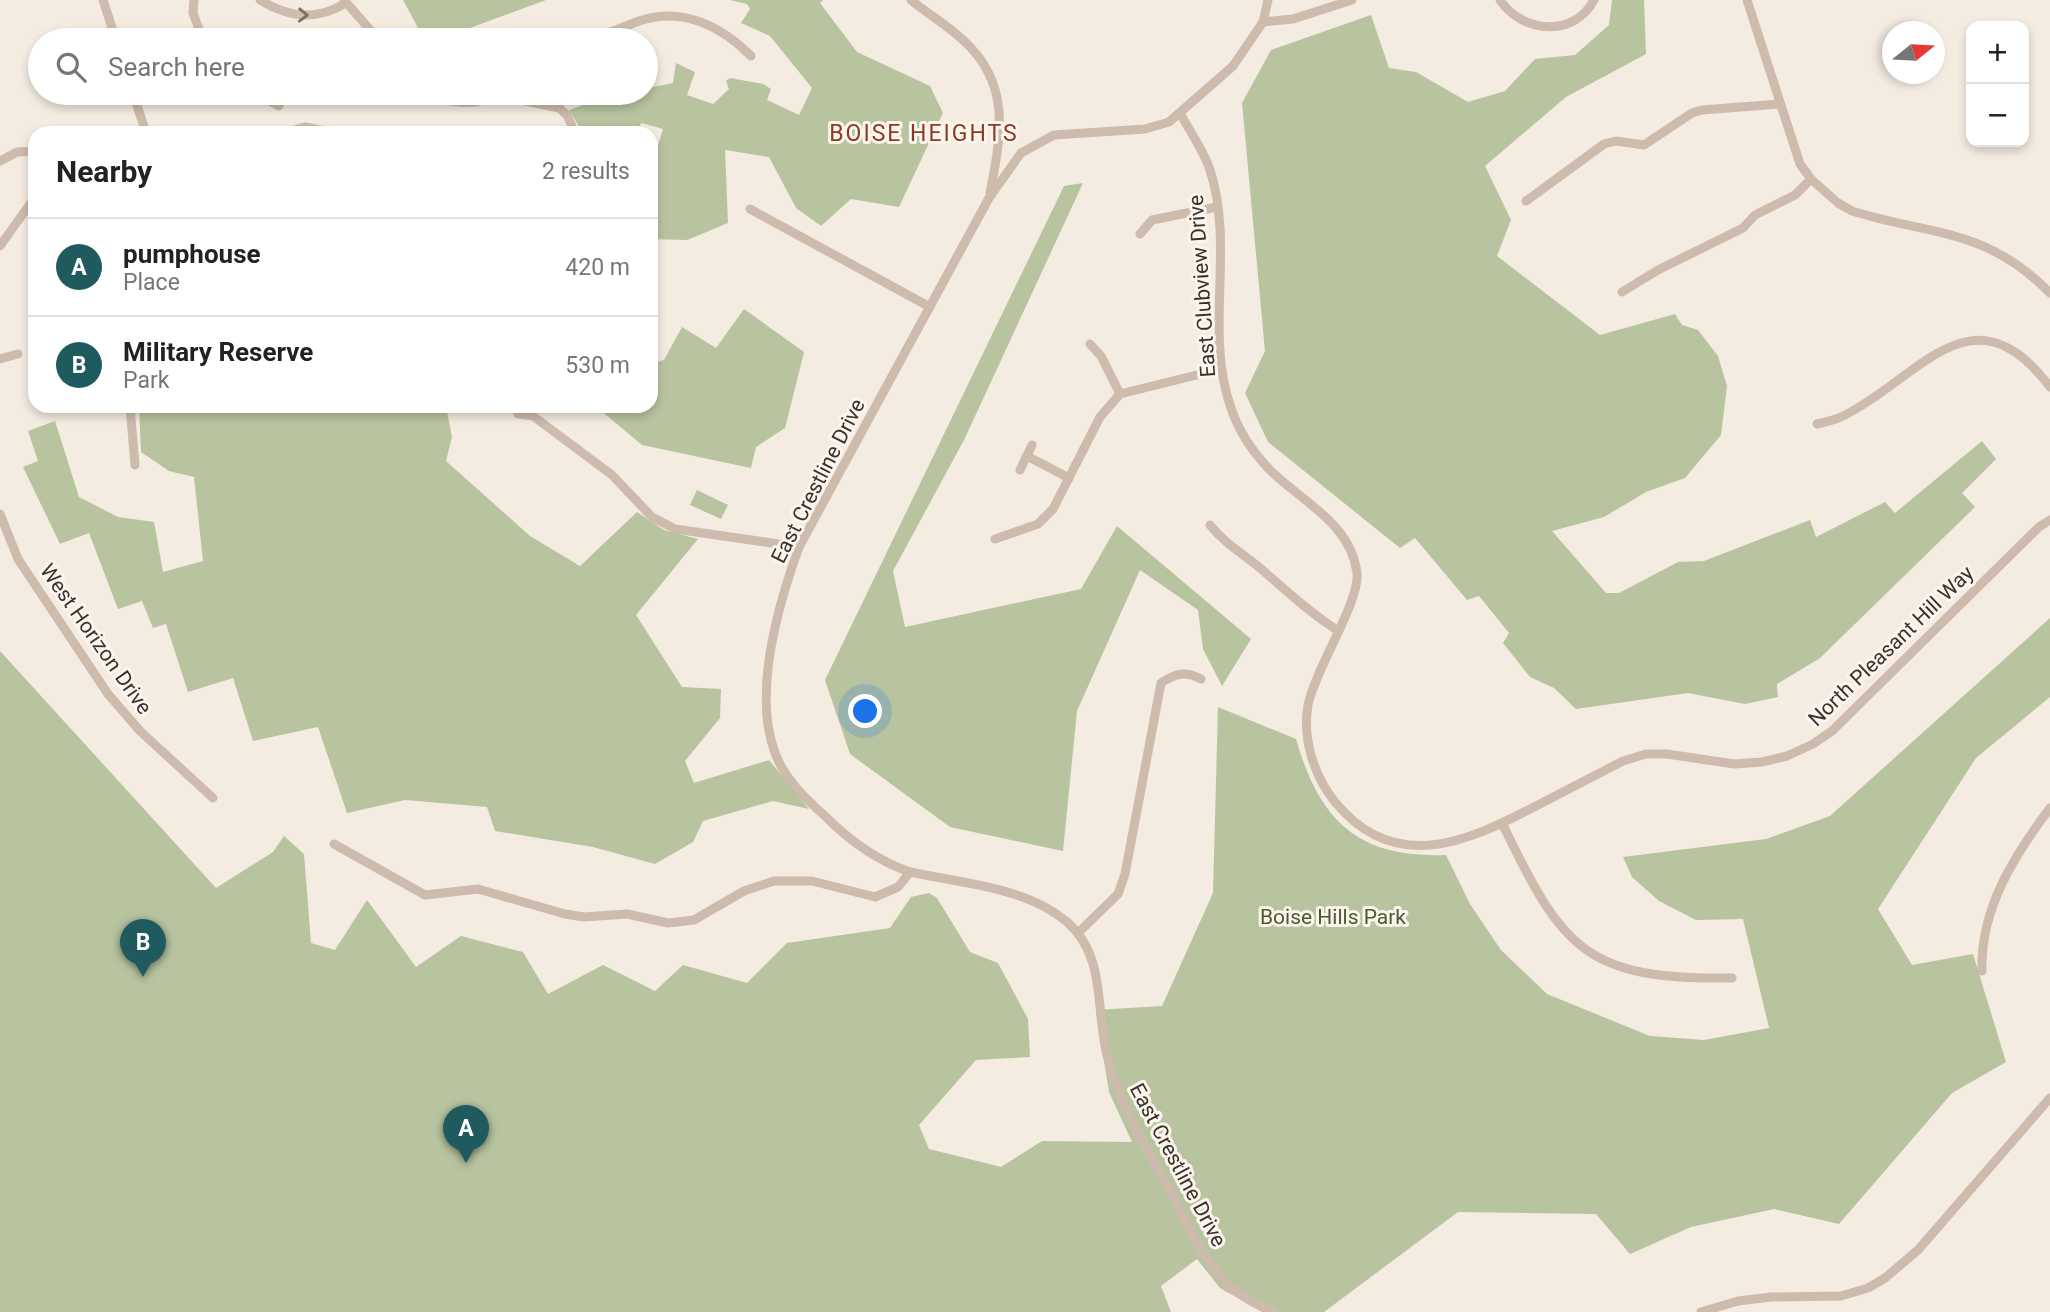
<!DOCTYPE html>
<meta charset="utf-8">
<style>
body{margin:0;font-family:Roboto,sans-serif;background:#f2f2f2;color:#222}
.controls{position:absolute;right:21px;top:21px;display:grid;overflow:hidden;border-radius:14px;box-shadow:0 4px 10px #0003}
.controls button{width:63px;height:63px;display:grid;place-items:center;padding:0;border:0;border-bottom:2px solid #e0e0e0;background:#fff;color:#222;font:35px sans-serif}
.compass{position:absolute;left:1882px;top:21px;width:63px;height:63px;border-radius:50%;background:#fff;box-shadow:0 4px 10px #0003;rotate:72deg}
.you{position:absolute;left:866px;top:712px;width:24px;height:24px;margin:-18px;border:5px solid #fff;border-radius:50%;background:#1a73e8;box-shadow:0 0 0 10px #1a73e833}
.badge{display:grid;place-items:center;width:46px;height:46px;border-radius:50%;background:#1f5a5e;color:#fff;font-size:23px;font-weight:700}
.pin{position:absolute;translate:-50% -58px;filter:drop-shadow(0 2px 4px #0008)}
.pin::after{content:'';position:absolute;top:37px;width:24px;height:21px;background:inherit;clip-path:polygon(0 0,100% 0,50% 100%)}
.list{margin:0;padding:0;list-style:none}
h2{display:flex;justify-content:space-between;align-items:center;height:91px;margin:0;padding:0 28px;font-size:30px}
h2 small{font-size:23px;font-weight:400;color:#767676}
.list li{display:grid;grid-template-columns:46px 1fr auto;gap:21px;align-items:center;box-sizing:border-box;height:98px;padding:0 28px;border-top:2px solid #e0e0e0}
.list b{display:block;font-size:26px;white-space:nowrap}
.list p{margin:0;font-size:23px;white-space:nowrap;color:#767676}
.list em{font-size:23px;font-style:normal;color:#767676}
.icon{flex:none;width:38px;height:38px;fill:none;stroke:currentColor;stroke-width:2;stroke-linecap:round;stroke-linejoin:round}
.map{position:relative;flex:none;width:2050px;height:1312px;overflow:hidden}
.search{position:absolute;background:#fff;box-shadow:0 4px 10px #0003;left:28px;top:28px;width:630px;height:77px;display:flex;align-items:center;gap:18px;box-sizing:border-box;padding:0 24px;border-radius:38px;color:#767676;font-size:26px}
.panel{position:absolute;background:#fff;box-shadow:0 4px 10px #0003;left:28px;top:126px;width:630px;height:287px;border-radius:21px}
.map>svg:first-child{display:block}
.green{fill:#b8c4a0}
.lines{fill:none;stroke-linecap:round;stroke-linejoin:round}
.street{stroke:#cdbbac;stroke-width:9}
.oneway{stroke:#7d6f65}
.labels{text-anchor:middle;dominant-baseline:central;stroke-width:6;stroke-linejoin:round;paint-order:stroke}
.street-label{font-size:21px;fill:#3b302b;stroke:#fbf5ee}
.park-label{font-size:21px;fill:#4a5a2e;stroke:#fbf5ee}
.neighbourhood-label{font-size:23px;letter-spacing:2px;fill:#8c3b22;stroke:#fbf5ee}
</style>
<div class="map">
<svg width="2050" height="1312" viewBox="0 0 2050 1312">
<rect width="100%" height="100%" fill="#f4ebe1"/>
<g class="green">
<polygon points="403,0 546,0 440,39 423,37"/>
<polygon points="730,0 823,0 820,3 857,52 930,86 943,113 899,207 851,199 821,226 796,208 769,157 725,150 728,223 687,240 651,239 651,168 663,129 641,123 638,133 583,133 569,110 615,93 646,93 646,63 653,87 673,83 676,63 695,72 687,95 713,104 729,89 726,81 730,78 763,84 771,89 767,100 799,115 812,88 770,36 741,23 750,9 747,4"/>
<polygon points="1612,0 1644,0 1646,54 1566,97 1485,166 1511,220 1497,256 1600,335 1675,314 1682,325 1698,330 1718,356 1727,386 1721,435 1685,478 1646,492 1604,517 1552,531 1606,593 1619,593 1678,562 1704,561 1810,520 1816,537 1885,502 1895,513 1982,441 1996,459 1962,493 1975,507 1820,658 1777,684 1778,697 1745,704 1688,693 1576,709 1554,688 1530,677 1503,643 1509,633 1479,596 1467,600 1415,538 1400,548 1268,442 1245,393 1265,351 1242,103 1271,50 1371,15 1389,68 1416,72 1468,102 1505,91 1535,59 1575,55 1609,25"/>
<polygon points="1083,183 964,440 893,571 905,627 1081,589 1117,526 1251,639 1222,686 1203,649 1198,610 1140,570 1077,711 1063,851 950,827 850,754 825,680 1064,186"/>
<polygon points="744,309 804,352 785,428 756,447 751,468 642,445 599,409 587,406 651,406 651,364 664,360 682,327 716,348"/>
<polygon points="139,406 446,406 452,437 446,461 530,536 580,566 637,512 664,530 698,539 636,615 682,687 721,689 720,718 685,761 694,783 769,760 809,809 773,801 703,821 693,842 655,864 593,847 495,831 487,807 405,800 347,813 318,727 253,741 233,678 188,692 166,624 153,628 142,601 118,609 89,533 60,544 23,467 38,461 28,431 55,421 79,497 118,517 154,522 163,572 203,561 194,477 169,471 141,452"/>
<polygon points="697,490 728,505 721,519 690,505"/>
<path d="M2050 618V697L1976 758 1878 909 1912 965 1973 954 2006 1062 1952 1093 1839 1224 1774 1209 1691 1227 1630 1254 1596 1214 1458 1212 1324 1312H1262L1220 1288 1197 1259 1161 1286 1171 1312H0V651L216 888 273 852 284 836 304 854 311 943 335 950 367 900 416 967 461 936 523 952 548 994 603 965 655 991 683 965 747 983 787 943 890 928 911 897 929 893 937 898 970 952 998 963 1028 1019 1030 1057 976 1060 919 1125 929 1149 1001 1167 1042 1141 1132 1142 1109 1092 1096 1010 1162 1006 1213 893 1218 707 1296 739C1320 821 1357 858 1446 855L1470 904 1501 950 1547 994 1650 1036 1704 1040 1769 1028 1743 919 1696 920 1659 901 1632 877 1623 857 1766 839 1830 816Z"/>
</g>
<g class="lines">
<g class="street">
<polyline points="103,0 116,40"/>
<polyline points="194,0 193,13 203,40"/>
<path d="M260 0C289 18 317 21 346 3"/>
<polyline points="344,0 379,40"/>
<path d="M911 0C928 14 947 25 963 40 1012 84 1001 136 990 193"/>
<path d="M1268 0 1263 22 1233 66 1169 122 1145 129 1054 135 1021 153 989 198 799 547C778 605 753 690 774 750 783 778 805 798 826 817 850 841 878 861 910 872 961 883 1025 887 1066 921 1107 956 1095 1009 1107 1055 1120 1107 1147 1148 1172 1195 1188 1225 1203 1261 1228 1285 1242 1297 1257 1305 1274 1312"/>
<path d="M1500 0C1522 33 1574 38 1594 0"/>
<path d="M1747 0 1800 164 1811 179 1838 203 1852 211C1932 236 1985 227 2050 293"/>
<polyline points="1263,22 1293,19 1352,0"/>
<path d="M582 40C602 37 620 28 639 21 682 6 721 26 751 56"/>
<polyline points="133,93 146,133"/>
<polyline points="254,93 279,106"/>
<path d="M421 93C447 102 475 109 499 93"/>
<polyline points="497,95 559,108 567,115 575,133"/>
<path d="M1180 113C1190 132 1203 149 1210 170 1235 246 1204 333 1231 408 1239 432 1254 454 1272 472 1304 503 1351 524 1357 573 1360 602 1316 667 1308 705 1302 738 1314 776 1335 802 1395 875 1467 842 1536 806 1565 791 1594 776 1623 761L1646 754H1667L1734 764 1762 762 1787 756 1813 744 1832 731 2039 527 2050 520"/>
<polyline points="282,133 305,127 335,133"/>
<polyline points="0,161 17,152 35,151"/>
<polyline points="1526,201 1604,144 1616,141 1644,145 1692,113 1702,110 1779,104"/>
<polyline points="750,209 930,307"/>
<polyline points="1140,234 1152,220 1217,207"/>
<polyline points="0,246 35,197"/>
<polyline points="1622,292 1658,270 1743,228 1755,215 1795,195 1811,179"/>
<polyline points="1090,344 1101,356 1120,394"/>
<polyline points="0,359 18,354"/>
<polyline points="130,406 135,465"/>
<polyline points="518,414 533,416 612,475 652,517 675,529 799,547"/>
<path d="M1817 424C1826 422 1835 420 1843 416 1918 380 1972 283 2050 387"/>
<polyline points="1027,456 1069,478"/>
<polyline points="1020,470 1032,445"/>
<polyline points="0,514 18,559 108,694 140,731 213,798"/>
<path d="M1210 525C1225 544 1242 553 1260 568 1286 590 1307 611 1337 630"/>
<polyline points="995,539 1038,524 1053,509 1100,417 1120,394 1221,369"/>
<path d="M1502 823C1563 950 1586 980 1732 978"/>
<polyline points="334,844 425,895 478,889 565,914 584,917 627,914 668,923 694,920 744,891 774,881 812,881 875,897 898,887 910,872"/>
<path d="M1078 933 1118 894 1125 874 1161 683C1176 673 1185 671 1201 679"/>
<path d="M1982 971C1980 909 2014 856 2050 808"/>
<polyline points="1701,1312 1738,1301 1771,1297 1841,1296 1868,1288 1885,1278 1918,1250 2050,1098"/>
</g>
</g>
<defs><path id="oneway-chevron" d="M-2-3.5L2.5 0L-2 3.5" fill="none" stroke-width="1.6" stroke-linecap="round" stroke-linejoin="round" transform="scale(1.75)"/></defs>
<use class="oneway" href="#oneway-chevron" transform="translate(303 15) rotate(1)"/>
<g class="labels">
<g class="street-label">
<text transform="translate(1202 286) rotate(-94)">East Clubview Drive</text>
<text transform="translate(818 481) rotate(-63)">East Crestline Drive</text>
<text transform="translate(96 639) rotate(55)">West Horizon Drive</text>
<text transform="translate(1891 646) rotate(-44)">North Pleasant Hill Way</text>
<text transform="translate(1178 1165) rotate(62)">East Crestline Drive</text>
</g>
<g class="park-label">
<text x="1333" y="917">Boise Hills Park</text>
</g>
<g class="neighbourhood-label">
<text x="924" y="133">BOISE HEIGHTS</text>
</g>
</g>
</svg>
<div class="controls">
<button>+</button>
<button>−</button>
</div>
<svg class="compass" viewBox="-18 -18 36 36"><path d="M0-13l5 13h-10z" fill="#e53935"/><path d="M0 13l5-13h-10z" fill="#767676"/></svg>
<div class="you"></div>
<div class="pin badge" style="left:466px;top:1163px">A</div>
<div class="pin badge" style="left:143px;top:977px">B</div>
<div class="search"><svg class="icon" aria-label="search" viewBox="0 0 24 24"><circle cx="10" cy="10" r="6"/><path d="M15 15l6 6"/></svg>Search here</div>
<section class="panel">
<h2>Nearby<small>2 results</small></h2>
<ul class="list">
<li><span class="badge">A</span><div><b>pumphouse</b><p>Place</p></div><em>420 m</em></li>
<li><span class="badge">B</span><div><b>Military Reserve</b><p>Park</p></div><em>530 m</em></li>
</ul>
</section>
</div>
